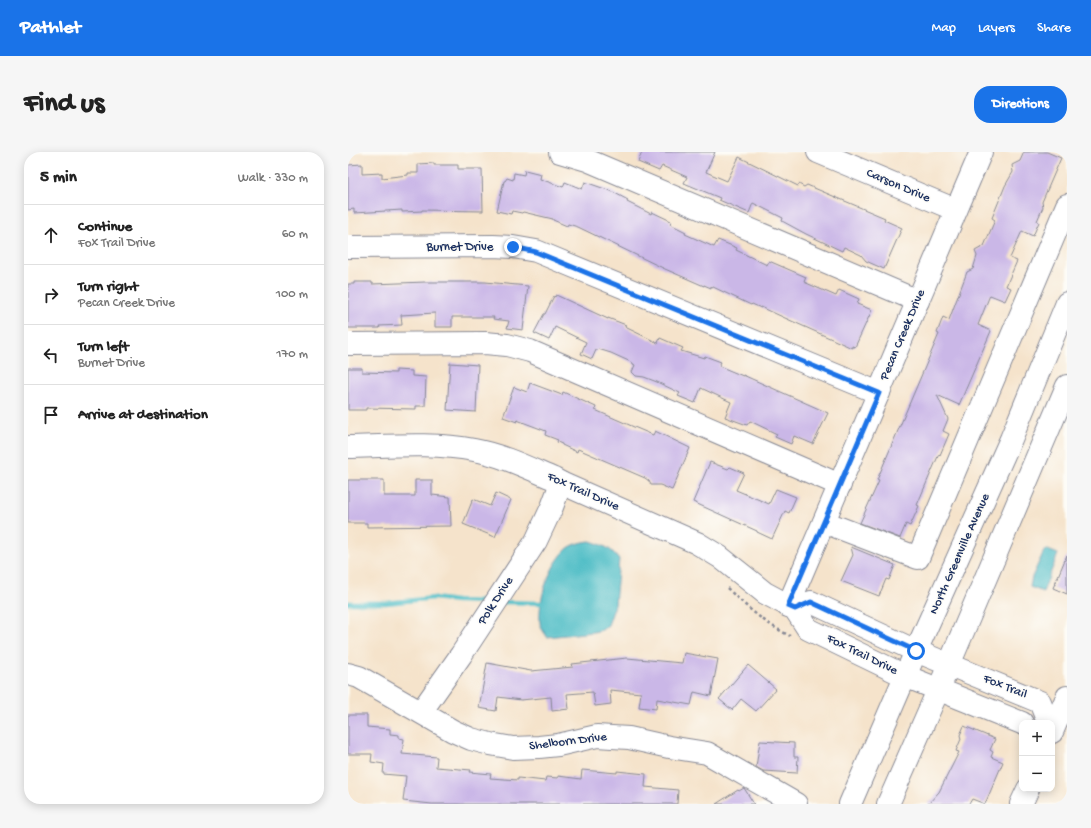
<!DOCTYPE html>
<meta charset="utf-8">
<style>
body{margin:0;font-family:"Gochi Hand",sans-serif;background:#f6f6f6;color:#222}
.controls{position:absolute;right:12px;bottom:12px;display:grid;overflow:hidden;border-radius:8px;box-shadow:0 2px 10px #0003}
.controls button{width:36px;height:36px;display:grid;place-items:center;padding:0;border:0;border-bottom:1px solid #e0e0e0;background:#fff;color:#222;font:20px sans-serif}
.stop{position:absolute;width:12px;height:12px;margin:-9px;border:3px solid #1a73e8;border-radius:50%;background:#fff}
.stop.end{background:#1a73e8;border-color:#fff;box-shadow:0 1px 4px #0008}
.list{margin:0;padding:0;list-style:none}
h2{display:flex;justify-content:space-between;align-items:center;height:52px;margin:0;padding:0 16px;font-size:17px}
h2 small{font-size:13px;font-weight:400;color:#767676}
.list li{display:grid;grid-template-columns:26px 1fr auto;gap:12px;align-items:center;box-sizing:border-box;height:60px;padding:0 16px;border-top:1px solid #e0e0e0}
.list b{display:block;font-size:15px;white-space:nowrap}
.list p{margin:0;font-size:13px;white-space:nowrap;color:#767676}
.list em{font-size:13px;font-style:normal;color:#767676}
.icon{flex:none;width:22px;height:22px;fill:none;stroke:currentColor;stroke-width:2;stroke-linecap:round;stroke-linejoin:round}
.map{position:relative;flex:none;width:719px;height:652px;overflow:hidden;border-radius:16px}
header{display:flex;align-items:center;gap:24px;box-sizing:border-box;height:56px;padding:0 20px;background:#1a73e8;color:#fff}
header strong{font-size:19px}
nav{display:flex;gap:22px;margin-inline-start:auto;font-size:14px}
.intro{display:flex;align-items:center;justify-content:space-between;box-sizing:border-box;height:96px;padding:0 24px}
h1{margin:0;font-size:28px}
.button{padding:10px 18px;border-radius:16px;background:#1a73e8;color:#fff;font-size:14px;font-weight:700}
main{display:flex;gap:24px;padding:0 24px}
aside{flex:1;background:#fff;border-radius:16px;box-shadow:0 2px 10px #0003}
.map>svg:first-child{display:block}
.water{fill:#4fbdc6;stroke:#357692}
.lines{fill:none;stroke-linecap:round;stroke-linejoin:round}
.stream{stroke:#4fbdc6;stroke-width:4.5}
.building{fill:#cab7e7}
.minor-casing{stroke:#888994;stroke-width:24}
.major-casing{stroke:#888994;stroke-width:24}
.path{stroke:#888994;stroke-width:2.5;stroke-dasharray:3 3;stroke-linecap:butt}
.minor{stroke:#fff;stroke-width:22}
.major{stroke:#fff;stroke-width:22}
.route{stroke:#1a73e8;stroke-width:5}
.labels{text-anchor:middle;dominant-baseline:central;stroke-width:3;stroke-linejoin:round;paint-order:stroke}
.street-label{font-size:13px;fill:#1b2f5e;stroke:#fdfcf7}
</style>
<header>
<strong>Pathlet</strong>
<nav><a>Map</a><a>Layers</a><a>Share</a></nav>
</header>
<div class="intro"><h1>Find us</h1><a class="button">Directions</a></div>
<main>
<aside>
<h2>5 min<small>Walk · 330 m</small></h2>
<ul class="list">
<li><svg class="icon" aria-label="ahead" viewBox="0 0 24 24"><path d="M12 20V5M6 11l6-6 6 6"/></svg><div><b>Continue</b><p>Fox Trail Drive</p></div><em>60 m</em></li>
<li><svg class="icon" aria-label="right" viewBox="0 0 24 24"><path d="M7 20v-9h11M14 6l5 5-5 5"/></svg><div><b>Turn right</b><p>Pecan Creek Drive</p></div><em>100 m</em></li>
<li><svg class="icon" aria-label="left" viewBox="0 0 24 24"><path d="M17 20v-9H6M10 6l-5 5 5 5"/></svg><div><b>Turn left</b><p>Burnet Drive</p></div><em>170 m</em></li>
<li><svg class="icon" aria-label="arrive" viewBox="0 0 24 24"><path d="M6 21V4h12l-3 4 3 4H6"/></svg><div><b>Arrive at destination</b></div></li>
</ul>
</aside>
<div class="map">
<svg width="719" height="652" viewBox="0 0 719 652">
<rect width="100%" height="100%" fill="#fdfcf7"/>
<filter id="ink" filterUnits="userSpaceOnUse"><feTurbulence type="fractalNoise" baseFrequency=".025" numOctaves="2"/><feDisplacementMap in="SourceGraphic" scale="8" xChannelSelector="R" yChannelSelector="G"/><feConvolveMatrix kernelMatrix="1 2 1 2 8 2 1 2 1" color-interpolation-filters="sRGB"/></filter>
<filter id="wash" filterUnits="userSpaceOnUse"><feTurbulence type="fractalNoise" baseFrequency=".012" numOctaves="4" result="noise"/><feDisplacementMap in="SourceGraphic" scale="16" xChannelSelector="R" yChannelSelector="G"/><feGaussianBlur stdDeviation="0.9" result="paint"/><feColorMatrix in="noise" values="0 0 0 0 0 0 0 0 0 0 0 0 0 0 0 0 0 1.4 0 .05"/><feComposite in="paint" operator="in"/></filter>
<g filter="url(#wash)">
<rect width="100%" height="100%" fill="#f5e3cb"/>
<g class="water">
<path d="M242 389C255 393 263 396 271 407L267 453 260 473 254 478 245 480 199 485C197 481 192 476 192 471 190 447 201 414 219 397 225 392 234 390 242 389Z"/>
<polygon points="697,397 710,402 695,440 682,435 684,425"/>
</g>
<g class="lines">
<g class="stream">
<polyline points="155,450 193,451"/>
<polyline points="0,451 38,451 86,446 108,449 140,450"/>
</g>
</g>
<g id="blocks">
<g class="building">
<polygon points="294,0 367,0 358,20 379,29 391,5 450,34 451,32 456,35 459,33 537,66 536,68 554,76 536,117 518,109 513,103 496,95 494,99 458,82 434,69 435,66 405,51 401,61 371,48 372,46 336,31 339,25 314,14 311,19 290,10"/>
<polygon points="676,0 699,0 713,6 694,50 695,55 689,69 691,70 685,84 674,79 662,106 669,109 658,134 663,136 657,149 642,143 630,173 643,179 611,253 589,243 600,267 595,279 601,282 592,303 591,302 575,339 569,353 571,354 562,374 558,372 552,386 512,371 531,329 529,328 591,182 589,181 595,165 601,168 619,120 625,117 629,104 627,99 636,94 647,68 644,66 657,34 665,20 664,13 672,9"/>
<polygon points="86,11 86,13 110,13 110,17 134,17 135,59 74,58 74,59 54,60 54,58 6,61 6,57 0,58 0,13 14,12 14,22 34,21 34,26 60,23 60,21 70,21 70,12"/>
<polygon points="177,18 193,22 192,27 215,35 217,30 234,37 237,30 263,39 280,48 279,50 303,62 304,60 323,69 322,72 338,80 337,82 366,95 370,88 389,96 388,98 419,113 421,109 458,125 456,130 488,144 491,138 511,147 509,152 524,158 507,195 504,194 504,196 437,166 413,155 413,156 404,152 403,153 363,134 363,136 356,133 356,134 317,117 230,75 220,72 219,74 205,68 205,67 175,60 174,61 164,59 163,62 149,59 156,29 157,29 159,26 165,28 166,21 176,23"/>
<polygon points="6,130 24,130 24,132 78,130 137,130 180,134 175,178 159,176 161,169 145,167 146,165 104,165 104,175 87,175 87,161 53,163 54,173 31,174 32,176 0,176 0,132 6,132"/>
<polygon points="208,143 260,167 260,166 278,173 277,175 310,191 312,186 335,196 333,199 356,206 357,204 373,210 371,214 395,224 395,223 480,261 465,292 446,284 443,292 427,285 429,282 402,269 399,273 377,265 383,250 353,236 347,251 330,244 332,241 309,230 296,225 288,224 284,220 287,213 285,212 285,211 263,201 250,197 250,198 248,198 244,207 233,202 238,190 207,175 201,188 186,181 196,162 197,162 206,144 207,145"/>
<polygon points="102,211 130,213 128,260 99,258"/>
<polygon points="0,216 14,216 14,220 48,221 48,218 64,219 64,224 78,225 77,254 68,254 68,257 18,256 18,258 0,258"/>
<polygon points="182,231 214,243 215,240 248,255 247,258 286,275 305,283 307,279 342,296 324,338 312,333 303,333 301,329 297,326 230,297 229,300 214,293 214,292 209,290 210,288 197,283 198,279 169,268 169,270 155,265 166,235 179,240"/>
<polygon points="362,310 380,317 382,315 396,321 388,338 421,352 428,337 448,345 441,361 437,359 424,387 409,380 409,379 345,350"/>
<polygon points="0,328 36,328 36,344 67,344 67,328 84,328 84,343 102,345 103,374 19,375 19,371 0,371"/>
<polygon points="148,341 163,348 147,385 115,372 125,347 142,354"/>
<polygon points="503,395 547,413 541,428 538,427 531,444 493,429 505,403"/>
<polygon points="719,403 719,442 705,436"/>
<polygon points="336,501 370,507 363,544 346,540 343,553 309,547 308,557 291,555 293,541 262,538 263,552 247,554 245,540 219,542 221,557 204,559 203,545 173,548 150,545 148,559 131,556 139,511 183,519 225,515 224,512 279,506 334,511"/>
<polygon points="400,513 428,537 408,559 393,547 384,558 371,547"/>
<polygon points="0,563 19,563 19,575 42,577 42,582 51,583 51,586 56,587 54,602 89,605 88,615 123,618 122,620 143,622 142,626 170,628 170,626 197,629 198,625 210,626 210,624 233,627 234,618 269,621 269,619 288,621 298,622 297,635 330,638 329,652 84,652 55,649 58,624 35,622 36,612 23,610 24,602 0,602"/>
<polygon points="616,574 647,587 642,598 645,600 643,605 655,610 637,652 624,647 621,652 580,652 591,640 611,600 608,599 613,587 612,583"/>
<polygon points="412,589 446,591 446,605 450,605 449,621 415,619 408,615"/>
<polygon points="396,636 406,652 368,652 390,638 391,639"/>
</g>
</g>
</g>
<g filter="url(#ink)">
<use href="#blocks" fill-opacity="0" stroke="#888994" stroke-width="1"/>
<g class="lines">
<g class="minor-casing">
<g id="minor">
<polyline points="212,0 239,8 570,149"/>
<polyline points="470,0 608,58"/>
<polyline points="0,95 145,94 165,95 188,99 531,241"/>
<polyline points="0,192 137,191 159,193 182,199 492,333"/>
<path d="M0 295C41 294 86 290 126 298 154 303 180 316 206 327L213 331 349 391 372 405 417 441 447 457 460 477 557 524 674 571"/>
<polyline points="476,370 570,406 719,53"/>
<polyline points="440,454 633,0"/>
<polyline points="447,457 463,450 568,499 692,550 700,570"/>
<polyline points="0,522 11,525 105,579 123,587 142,592 165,596 191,595 210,593 249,584 264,585 281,586 321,595 359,601 448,652"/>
<polyline points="73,560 113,503 188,389 204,355 213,331"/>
<polyline points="704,580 719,545"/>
<polyline points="673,652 680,637"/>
</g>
</g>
<g class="major-casing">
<g id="major">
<polyline points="502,652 568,499 663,287 719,151"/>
<polyline points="540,652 595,527 719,234"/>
</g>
</g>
<path class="path" d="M379 436C401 457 415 470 442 484"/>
<use href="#minor" class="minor"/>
<use href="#major" class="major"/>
</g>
</g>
<g class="lines" filter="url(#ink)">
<polyline class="route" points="165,95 188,100 531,241 440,454 447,457 463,450 568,499"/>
</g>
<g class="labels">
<g class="street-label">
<text transform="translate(550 34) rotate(23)">Carson Drive</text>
<text x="112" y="95">Burnet Drive</text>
<text transform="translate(555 183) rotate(-67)">Pecan Creek Drive</text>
<text transform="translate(235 340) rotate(24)">Fox Trail Drive</text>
<text transform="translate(612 402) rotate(-66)">North Greenville Avenue</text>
<text transform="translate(148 449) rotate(-57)">Polk Drive</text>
<text transform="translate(514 503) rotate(26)">Fox Trail Drive</text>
<text transform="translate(657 535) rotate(22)">Fox Trail</text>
<text transform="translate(220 590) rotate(-7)">Shelborn Drive</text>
</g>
</g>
</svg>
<div class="controls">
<button>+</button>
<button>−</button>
</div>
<div class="stop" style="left:568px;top:499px"></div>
<div class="stop end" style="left:165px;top:95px"></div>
</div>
</main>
